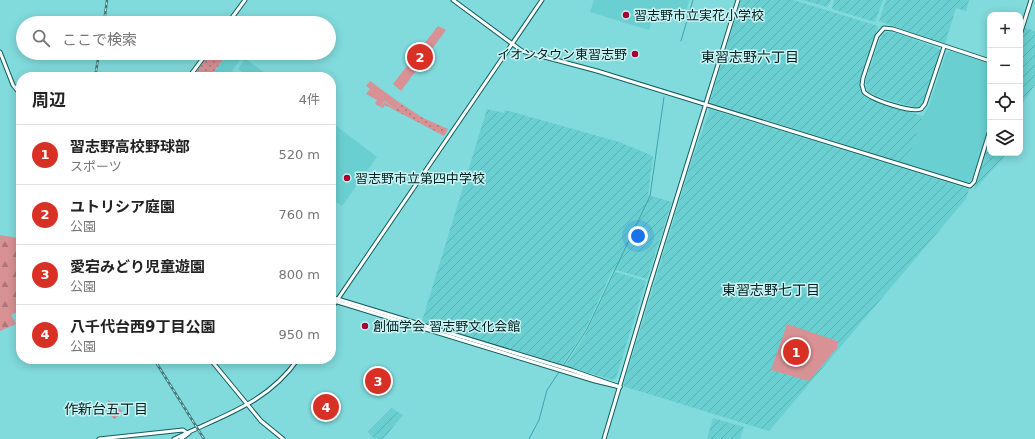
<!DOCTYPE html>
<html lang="ja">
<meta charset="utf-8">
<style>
body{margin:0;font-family:"DejaVu Sans","Noto Sans JP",sans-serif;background:#f6f6f6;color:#222}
.controls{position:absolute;right:12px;top:12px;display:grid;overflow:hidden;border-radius:8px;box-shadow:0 2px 10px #0003}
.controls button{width:36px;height:36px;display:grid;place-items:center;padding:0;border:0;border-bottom:1px solid #e0e0e0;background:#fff;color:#222;font:20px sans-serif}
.you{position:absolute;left:638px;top:236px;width:14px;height:14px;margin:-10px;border:3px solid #fff;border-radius:50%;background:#1a73e8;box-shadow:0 0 0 6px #1a73e833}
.badge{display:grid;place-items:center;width:26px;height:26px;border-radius:50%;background:#d93025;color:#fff;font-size:13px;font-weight:700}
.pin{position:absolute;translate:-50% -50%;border:2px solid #fff;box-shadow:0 1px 4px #0006}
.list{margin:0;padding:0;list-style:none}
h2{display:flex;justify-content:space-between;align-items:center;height:52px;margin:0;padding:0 16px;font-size:17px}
h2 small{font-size:13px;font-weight:400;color:#767676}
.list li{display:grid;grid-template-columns:26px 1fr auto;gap:12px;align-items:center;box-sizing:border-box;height:60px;padding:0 16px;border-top:1px solid #e0e0e0}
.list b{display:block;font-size:15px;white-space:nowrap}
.list p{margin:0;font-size:13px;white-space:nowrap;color:#767676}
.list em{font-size:13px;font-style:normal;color:#767676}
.icon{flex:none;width:22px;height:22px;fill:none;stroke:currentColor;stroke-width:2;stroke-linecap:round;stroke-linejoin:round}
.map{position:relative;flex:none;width:1035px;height:439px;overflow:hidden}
.search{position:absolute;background:#fff;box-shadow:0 2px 10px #0003;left:16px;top:16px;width:320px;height:44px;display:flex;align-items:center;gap:10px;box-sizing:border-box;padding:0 14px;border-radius:22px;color:#767676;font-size:15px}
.panel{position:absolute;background:#fff;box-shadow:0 2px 10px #0003;left:16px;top:72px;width:320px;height:292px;border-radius:16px}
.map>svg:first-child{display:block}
.built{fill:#6acfd0}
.industrial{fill:url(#industrial-furrows)}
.green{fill:#d89194}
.forest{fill:url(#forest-firs)}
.park{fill:url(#park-dots)}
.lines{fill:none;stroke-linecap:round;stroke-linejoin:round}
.stream{stroke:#3ba6a8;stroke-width:1}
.secondary-casing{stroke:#125d5f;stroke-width:5}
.secondary{stroke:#fff;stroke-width:3}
.rail-casing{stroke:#407a7b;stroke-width:2.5}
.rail{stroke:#c9f3f3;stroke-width:1;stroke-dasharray:3;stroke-linecap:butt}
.poi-dot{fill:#a20330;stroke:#c9f3f3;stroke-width:1.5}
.labels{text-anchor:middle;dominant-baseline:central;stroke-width:3;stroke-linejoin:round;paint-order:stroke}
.poi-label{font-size:13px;fill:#021f20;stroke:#c9f3f3;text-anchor:start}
.neighbourhood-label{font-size:14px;fill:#021f20;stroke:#c9f3f3}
</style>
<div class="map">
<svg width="1035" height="439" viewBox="0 0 1035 439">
<defs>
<pattern id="industrial-furrows" width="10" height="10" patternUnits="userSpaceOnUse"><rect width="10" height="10" fill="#6acfd0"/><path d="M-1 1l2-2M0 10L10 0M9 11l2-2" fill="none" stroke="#5ab1b2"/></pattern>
<pattern id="forest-firs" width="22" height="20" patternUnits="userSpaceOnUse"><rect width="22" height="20" fill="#d89194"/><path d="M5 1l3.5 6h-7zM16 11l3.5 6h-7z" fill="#ad7678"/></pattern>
<pattern id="park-dots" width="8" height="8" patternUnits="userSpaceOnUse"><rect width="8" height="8" fill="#d89194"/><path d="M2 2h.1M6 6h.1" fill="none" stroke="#ad7678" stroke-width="1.8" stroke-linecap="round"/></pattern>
</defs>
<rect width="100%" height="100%" fill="#81dadc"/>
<g class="built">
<polygon points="594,0 689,0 685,16 665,10 663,13 654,11 649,30 590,12"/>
<polygon points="950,51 990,63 990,122 972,180 967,182 907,164 922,116 923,116 929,106 946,53"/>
<polygon points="228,53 237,53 242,57 228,77 211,77"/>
<polygon points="245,58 270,77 244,77 245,74 238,69"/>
<polygon points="331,122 377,157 342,206 331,198"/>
</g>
<g class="industrial">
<polygon points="741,0 793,0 878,26 860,88 863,95 867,98 922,116 907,164 711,103 710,101"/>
<polygon points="803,0 831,0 827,7"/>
<polygon points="834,0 883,0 875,22 832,9"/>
<polygon points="886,0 969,0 966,11 956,8 945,44 879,21"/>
<polygon points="1025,28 1035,31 1035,85 1020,107 1020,44"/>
<polygon points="886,32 896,33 938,48 941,52 924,103 919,107 913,107 882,98 869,93 866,88 866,79 878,44 882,35"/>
<polygon points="487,109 504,113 505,110 619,142 653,156 648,195 672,202 647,279 613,269 586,328 562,365 422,321"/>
<polygon points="710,109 969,189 966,199 769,431 623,386 690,166"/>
<polygon points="990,140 990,153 1007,154 974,190"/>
<polygon points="615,272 646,281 616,378 613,380 565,366 585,335"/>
<polygon points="392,408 403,415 383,439 374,439 368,432"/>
<polygon points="713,418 744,427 740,439 707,439"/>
</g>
<g class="green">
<polygon points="438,26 446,30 401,91 393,84"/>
<polygon points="370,81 400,103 396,109 384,101 381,107 375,104 377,100 366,94 370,89 366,86"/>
<polygon points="787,324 837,341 837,348 809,381 771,370"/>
</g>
<polygon class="forest" points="0,235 18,238 21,242 21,312 20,310 11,315 16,324 0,331"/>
<g class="park">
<polygon points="210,53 228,53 210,77 193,77"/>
<polygon points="384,102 396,109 400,103 423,118 448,129 444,136 385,105 383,108 381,108"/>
<polygon points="108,400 122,411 115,419 109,414"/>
</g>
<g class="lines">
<g class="stream">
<polyline points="681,41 693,0"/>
<polyline points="563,366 587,329 650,196 664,97"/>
<polyline points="529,439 539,420 547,390 559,372"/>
</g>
<g class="secondary-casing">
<g id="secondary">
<polyline points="453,0 522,51 597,71 970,186 974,182 990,130"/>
<polyline points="228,23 245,0"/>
<polyline points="1020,35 1031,0"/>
<path d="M944 47 925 104 921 109C912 113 872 100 864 92L862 85 863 78 877 36 884 28 893 29 990 61"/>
<polyline points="0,52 13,85 21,95"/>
<polyline points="189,77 207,53"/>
<polyline points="331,297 571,370 620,387"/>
<polyline points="331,300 595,381 620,387"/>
<polyline points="331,309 542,0"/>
<polyline points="210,359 261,421 283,439"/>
<polyline points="99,439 183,430 187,433"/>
<path d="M174 439C221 416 267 404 298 359"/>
<polyline points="181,439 189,433"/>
<polyline points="604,439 650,284 738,0"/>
</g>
</g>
<use href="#secondary" class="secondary"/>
<g class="rail-casing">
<g id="rail">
<polyline points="104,23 107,0"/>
<polyline points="95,77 99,53"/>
<polyline points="154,359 204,439"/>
</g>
</g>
<use href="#rail" class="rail"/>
</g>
<g class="poi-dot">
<circle cx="626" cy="15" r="4"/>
<circle cx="635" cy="54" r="4"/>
<circle cx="347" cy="178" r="4"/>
<circle cx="365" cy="326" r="4"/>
</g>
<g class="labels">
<g class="poi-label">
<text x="634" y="15">習志野市立実花小学校</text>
<text x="627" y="54" text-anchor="end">イオンタウン東習志野</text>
<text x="355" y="178">習志野市立第四中学校</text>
<text x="373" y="326">創価学会 習志野文化会館</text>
</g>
<g class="neighbourhood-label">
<text x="750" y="57">東習志野六丁目</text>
<text x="771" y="290">東習志野七丁目</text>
<text x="106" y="409">作新台五丁目</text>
</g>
</g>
</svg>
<div class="controls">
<button>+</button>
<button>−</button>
<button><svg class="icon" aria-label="locate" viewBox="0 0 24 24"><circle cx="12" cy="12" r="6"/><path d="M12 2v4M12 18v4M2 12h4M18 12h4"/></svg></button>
<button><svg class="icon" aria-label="layers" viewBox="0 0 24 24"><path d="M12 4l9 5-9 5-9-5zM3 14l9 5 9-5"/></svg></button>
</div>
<div class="you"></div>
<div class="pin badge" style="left:796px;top:352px">1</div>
<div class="pin badge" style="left:420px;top:57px">2</div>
<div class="pin badge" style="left:378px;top:381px">3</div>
<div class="pin badge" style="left:326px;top:407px">4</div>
<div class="search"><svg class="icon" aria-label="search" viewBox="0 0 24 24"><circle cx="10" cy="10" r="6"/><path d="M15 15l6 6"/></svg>ここで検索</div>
<section class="panel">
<h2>周辺<small>4件</small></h2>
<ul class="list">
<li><span class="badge">1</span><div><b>習志野高校野球部</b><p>スポーツ</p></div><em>520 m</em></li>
<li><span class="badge">2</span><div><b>ユトリシア庭園</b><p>公園</p></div><em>760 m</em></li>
<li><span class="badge">3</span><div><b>愛宕みどり児童遊園</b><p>公園</p></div><em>800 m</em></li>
<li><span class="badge">4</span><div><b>八千代台西9丁目公園</b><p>公園</p></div><em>950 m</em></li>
</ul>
</section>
</div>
